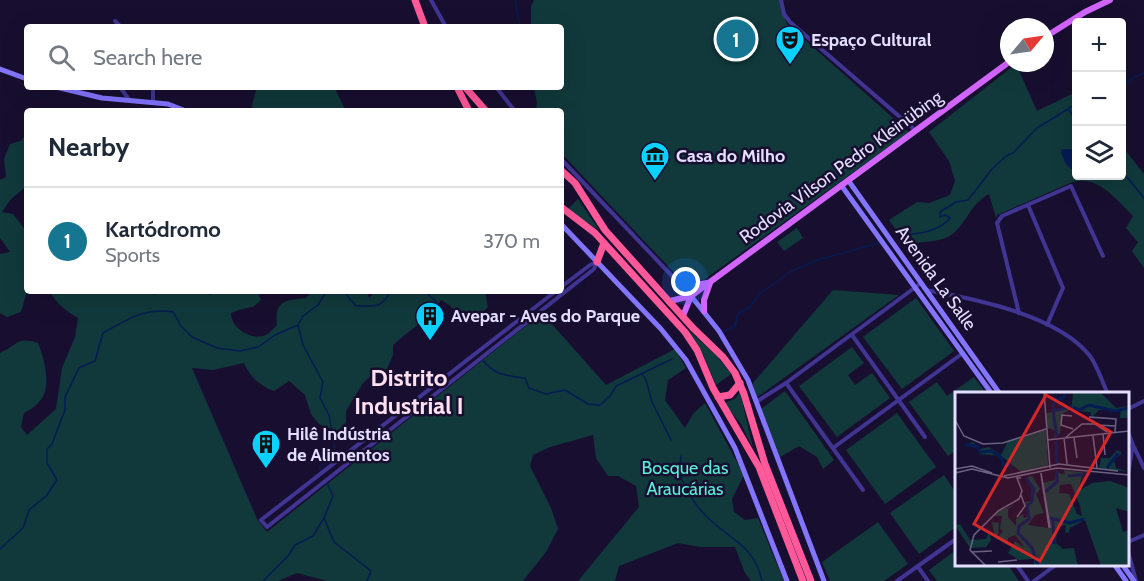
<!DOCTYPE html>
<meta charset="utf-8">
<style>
body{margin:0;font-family:Cabin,sans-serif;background:#f2f2f3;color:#1f2937}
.controls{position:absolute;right:18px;top:18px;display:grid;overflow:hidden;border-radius:6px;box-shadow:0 6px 24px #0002}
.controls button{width:54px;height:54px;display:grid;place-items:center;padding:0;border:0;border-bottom:2px solid #e0e1e3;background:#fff;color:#1f2937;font:30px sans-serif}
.compass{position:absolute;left:1000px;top:18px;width:54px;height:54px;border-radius:50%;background:#fff;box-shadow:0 6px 24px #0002;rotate:61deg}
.you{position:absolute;left:686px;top:282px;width:21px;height:21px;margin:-15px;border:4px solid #fff;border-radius:50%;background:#1a73e8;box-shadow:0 0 0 9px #1a73e833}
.badge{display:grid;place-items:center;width:39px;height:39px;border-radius:50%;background:#167591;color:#fff;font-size:20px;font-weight:700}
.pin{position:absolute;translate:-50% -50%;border:3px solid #fff;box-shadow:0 2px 6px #0006}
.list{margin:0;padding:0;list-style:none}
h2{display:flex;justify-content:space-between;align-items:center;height:78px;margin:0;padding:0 24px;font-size:26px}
h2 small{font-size:20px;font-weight:400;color:#747a83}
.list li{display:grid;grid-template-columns:39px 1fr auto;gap:18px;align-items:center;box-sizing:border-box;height:108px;padding:0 24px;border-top:2px solid #e0e1e3}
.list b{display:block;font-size:22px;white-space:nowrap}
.list p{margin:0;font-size:20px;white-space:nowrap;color:#747a83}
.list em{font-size:20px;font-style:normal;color:#747a83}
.icon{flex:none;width:33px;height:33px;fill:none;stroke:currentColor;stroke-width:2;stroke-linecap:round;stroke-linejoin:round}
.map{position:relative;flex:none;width:1144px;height:581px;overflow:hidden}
.search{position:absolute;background:#fff;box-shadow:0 6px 24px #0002;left:24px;top:24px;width:540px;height:66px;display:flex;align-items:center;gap:15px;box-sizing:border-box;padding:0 21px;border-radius:6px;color:#747a83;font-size:22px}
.panel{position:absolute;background:#fff;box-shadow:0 6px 24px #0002;left:24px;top:108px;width:540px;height:186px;border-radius:6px}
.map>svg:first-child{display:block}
.green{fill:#11393b}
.water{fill:#051b53}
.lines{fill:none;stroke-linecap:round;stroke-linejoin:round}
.stream{stroke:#051b53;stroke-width:1.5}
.street{stroke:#413594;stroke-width:4}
.secondary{stroke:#8475ff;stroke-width:5}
.primary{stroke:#d365ff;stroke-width:6}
.highway{stroke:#ff599a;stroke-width:7}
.labels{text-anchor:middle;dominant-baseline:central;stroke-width:5;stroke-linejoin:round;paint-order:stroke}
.poi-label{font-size:18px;font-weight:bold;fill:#e4deff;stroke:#180f30;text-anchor:start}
.street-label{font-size:18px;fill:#e4deff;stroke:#180f30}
.park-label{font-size:18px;fill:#5beed6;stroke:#180f30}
.district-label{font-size:24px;font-weight:bold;fill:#ffe0f1;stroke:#180f30}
.inset-river{fill:none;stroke:#051b53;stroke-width:3}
.inset-road{fill:none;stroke:#6a6283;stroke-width:1.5}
.view{fill:#d62828;fill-opacity:0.15;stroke:#d62828;stroke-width:3}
.inset-edge{fill:none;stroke:#e4deff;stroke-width:3}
</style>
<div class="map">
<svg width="1144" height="581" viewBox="0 0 1144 581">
<rect width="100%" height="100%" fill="#180f30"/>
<g class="green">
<polygon points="534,0 779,0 787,24 909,132 705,279 693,283 682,281 561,153 561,111 536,111 537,103 534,87 561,87 561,27 531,27 531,6"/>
<path d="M1016 64 1037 111 1076 92V176H1122V146L1144 174V268L1132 251 1138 242 1126 228 1133 216C1116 199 1096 173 1070 183L997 215 996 218 989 194C972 203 968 219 955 232 944 243 919 242 905 243L889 220 917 202 929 203 950 195 955 181 949 161 929 132Z"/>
<polygon points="257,87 334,87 346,111 253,111 252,105"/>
<polygon points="27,132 27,186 11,199 2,212 13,214 27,232 27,291 21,312 7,317 0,313 0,254 10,252 0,238 0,180 6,177 4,159 10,144 21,141"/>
<polygon points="578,199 599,230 567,210"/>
<polygon points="797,228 803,238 784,251 777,242"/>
<polygon points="833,290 899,295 756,398 753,383"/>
<path d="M49 291H144L155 295 163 291H207L209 295 226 291H257L261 300 253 307 242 309 231 313C231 329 252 341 266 335 270 333 274 328 277 325 274 301 285 300 306 298L312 291H367L369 298 376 291H485L488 307 475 320 463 319 449 305 441 300C428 319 410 330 393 345V355L387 369 373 374 363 383 346 411V422L337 432 319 424 311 414 305 395 289 381 274 391C260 386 250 377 244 363L213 370 192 368 257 519 267 532 542 313 606 385 675 349 686 368 668 380 665 400 685 428 693 414 705 403 744 475 732 499 734 512 745 520 758 518 784 581H751L745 573 735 547H700L678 543 619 566 615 581H578L639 507 636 486 618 476H608L596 458 593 435 550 447 533 455 530 466 551 508 558 529 546 552 523 581H327L297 573 278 581H0V353C17 346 17 336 38 343 44 358 53 388 39 402 35 407 29 410 24 413L21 427 27 435 56 409 62 368 75 337 78 318C65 311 57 303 49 291Z"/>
<polygon points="916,298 954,351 902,389 863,337"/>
<polygon points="688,330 716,355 731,374 716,385 703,354"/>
<polygon points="852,347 864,363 848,375 855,385 872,373 890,398 837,437 799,386"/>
<polygon points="974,377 986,393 956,394 956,450 948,456 909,402 937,382 947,396"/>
<polygon points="785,391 834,460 823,469 817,457 799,446 780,457 761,409"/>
<polygon points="740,392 753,448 741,424 724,403 735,399"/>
<polygon points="897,413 936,467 885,504 846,450"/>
<polygon points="944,475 956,493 956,527 919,554 890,513"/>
<polygon points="878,522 908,564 884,581 830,581 822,562"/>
<polygon points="956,550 956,564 1008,565 1019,581 937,581 929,570"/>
</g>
<path class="water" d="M1065 149H1076V172C1069 170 1062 159 1061 150Z"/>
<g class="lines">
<g class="stream">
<polyline points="515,0 520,27"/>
<polyline points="1122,88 1131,79 1144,73"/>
<polyline points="1069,108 1076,104"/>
<polyline points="1122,171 1144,198"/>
<path d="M902 236C919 233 939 232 950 218L945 215 940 217V212L956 202 968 200 992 169 1006 156 1013 153 1037 128 1068 109 1076 120"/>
<polyline points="424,291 437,302"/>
<polyline points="298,325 303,345 323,382 320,398 329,415 336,455 319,467 321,471"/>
<polyline points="723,332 735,326 738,314 750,307 759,294 792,271 818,260 878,243"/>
<path d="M483 360C493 375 508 376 525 378L529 388 546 394 565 390 588 404 600 405 610 396 616 386 672 359"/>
<polyline points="642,373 646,380 652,402 671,440"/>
<path d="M681 456C681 462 678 469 680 474 684 487 695 505 705 515 727 538 755 545 762 581"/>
<polyline points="327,483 333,496 324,518 334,542 371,571 367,581"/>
<path d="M0 549 23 528 29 510 47 495 57 480 47 463V449L52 444 65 410V397L79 368 95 361 103 333C127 320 144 307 173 312L181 326 192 337 217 348 240 351 258 347 275 335 298 325 303 316 318 305 327 291H343L356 306C375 306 381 309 391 291"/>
<polyline points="263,581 288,556 295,545 313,536 324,518"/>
</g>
<g class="street">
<polyline points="431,0 446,27"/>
<polyline points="781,0 784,14 790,22 915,130"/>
<polyline points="115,21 121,27"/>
<polyline points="78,26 79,27"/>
<polyline points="120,87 130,101"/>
<polyline points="496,87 515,111"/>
<polyline points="153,102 153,87"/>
<polyline points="561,159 690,295"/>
<polyline points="1028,205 1063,288 1047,325"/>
<path d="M926 290C975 299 1058 315 1090 356 1098 367 1102 382 1108 394"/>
<polyline points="556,291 261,520 267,527 594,269 597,262 590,265 561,287"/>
<polyline points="1019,313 997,223 1002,216 1071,186 1103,256"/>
<polyline points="852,335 925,437"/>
<polyline points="786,383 863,490"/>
<polyline points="756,402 786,383 921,283"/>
<polyline points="1128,409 1144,401"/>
<polyline points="1128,432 1133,445 1128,474"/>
<polyline points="1134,447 1144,468"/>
<polyline points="833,448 963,353"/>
<polyline points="1128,542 1144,535"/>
<polyline points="1128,551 1136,581"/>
<polyline points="1016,564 1028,581"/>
<polyline points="918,567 928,581"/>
<polyline points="897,581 956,539"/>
<polyline points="1034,581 1057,564"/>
</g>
<g class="secondary">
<polyline points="0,69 27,79"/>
<polyline points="56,87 102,98 168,104 186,111"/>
<polyline points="848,180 1000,394"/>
<polyline points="841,185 992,394"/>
<polyline points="561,224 661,329 686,360 735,448 787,581"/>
<polyline points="691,296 719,331 748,380 824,581"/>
<polyline points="1114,564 1126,581"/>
<polyline points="1122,564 1134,581"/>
</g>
<g class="primary">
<polyline points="1045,37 1085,12 1110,0"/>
<polyline points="679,283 690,286 707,283"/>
<polyline points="670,301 691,296 1009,62"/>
<polyline points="704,311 704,300 710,283"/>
<polyline points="683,316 691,296"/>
</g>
<g class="highway">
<polyline points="415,0 425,27"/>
<polyline points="457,87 469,111"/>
<polyline points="465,87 486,111"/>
<polyline points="561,170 575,183 605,230 693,328 723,357 735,373 744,394 765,464 811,581"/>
<polyline points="561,207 595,233 685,332 697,350 713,388 759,467 803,581"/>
<polyline points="597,262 604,243"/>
<polyline points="718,397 730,395 740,383"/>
</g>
</g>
<defs>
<g id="theatre-pin" transform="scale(1.5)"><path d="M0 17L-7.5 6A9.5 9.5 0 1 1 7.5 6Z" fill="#0ad1ff" stroke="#180f30"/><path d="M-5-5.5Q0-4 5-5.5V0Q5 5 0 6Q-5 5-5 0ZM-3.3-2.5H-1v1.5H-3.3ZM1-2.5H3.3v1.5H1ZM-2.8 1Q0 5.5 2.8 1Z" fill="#111"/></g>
<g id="museum-pin" transform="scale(1.5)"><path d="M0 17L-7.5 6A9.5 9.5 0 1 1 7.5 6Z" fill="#0ad1ff" stroke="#180f30"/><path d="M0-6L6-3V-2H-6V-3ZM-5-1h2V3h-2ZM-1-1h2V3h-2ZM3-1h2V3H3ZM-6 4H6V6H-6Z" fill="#111"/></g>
<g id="building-pin" transform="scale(1.5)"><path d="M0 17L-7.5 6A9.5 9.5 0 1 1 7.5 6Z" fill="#0ad1ff" stroke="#180f30"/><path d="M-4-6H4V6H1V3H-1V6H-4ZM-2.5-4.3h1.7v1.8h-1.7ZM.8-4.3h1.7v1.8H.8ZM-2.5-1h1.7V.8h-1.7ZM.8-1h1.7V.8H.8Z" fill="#111"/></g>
</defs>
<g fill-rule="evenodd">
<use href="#theatre-pin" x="790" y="40"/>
<use href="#museum-pin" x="655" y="156"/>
<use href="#building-pin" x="430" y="316"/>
<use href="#building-pin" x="266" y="444"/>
</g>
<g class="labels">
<g class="poi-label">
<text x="811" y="40">Espaço Cultural</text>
<text x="676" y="156">Casa do Milho</text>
<text x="451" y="316">Avepar - Aves do Parque</text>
<text x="287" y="434">Hilê Indústria<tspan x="287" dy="21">de Alimentos</tspan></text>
</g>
<g class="street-label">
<text transform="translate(841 167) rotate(-36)">Rodovia Vilson Pedro Kleinübing</text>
<text transform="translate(936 278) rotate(54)">Avenida La Salle</text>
</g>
<g class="park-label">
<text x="685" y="468">Bosque das<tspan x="685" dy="21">Araucárias</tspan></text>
</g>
<g class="district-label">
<text x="409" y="377">Distrito<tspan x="409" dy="28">Industrial I</tspan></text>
</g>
</g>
<g transform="translate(955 392)">
<rect width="174" height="174" fill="#180f30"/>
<path d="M118 0H145L161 16 174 14V26H165L166 18H144L137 25 135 20 114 18 107 22 105 41 99 46 100 38 92 36 90 22 117 13ZM91 38 93 73 66 80 46 64 25 62 22 56 11 53 18 50 25 57 34 55 46 63 53 49ZM162 58 167 61 159 68 161 76 174 80 144 76 146 66H155ZM101 78 106 82H110L109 78 138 82 127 84 123 99 137 91 155 89 174 96V120L161 116 168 140 174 138V174H146L130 128 115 136 114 141 110 140 111 133 102 135 101 151 108 157 119 156 123 174H79V167L64 168 53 161 60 149 70 156 60 143 53 146V153L40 146 37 130 44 131 43 145 48 139 45 137 47 124H39L40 121 59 113 53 117V125L61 134V127L68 122 69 126 73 125 70 110 76 109 77 97 72 85 77 84 85 97 81 102 89 121 80 123 73 133 94 136 88 91 100 88ZM116 92 125 114 127 124 122 122 114 102 104 101 105 93ZM5 132 15 148 31 147 34 140 36 148 31 155 15 156 0 133Z" fill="#11393b" fill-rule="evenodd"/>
<path class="inset-river" d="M118 15 124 18 134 13 160 19 174 16M98 19 99 7H107L111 0M102 45 98 19 117 15M101 49 102 71M10 53 22 54 25 60 36 59 46 65 48 72 57 75M152 76 163 61M113 84 135 82M71 86 79 97 77 109 72 114 74 127 64 134 63 141 77 156 83 174M90 100 102 90V79M95 126 115 131 129 127M98 128 99 152"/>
<path class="inset-road" d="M89 0 95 76M117 24 107 23 106 33 118 37M134 25 161 27 160 40M0 28 9 44 28 52 48 51 91 37M141 33 161 34M148 42 150 63M138 44 142 76M109 46 112 72M110 46 127 32H140L152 40M119 46 122 66M92 48 174 39M0 77 17 74 37 81M0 81 17 77 53 86 102 76 174 83M86 81 95 135H94L86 82ZM49 84 104 72 163 79M62 125 70 114 66 103M16 160 37 159M43 170 62 168M31 174 15 158 19 143 43 119 64 107 67 99 62 86H66"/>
<path class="view" d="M91 3 156 40 85 169 19 132Z"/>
<rect width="174" height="174" class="inset-edge"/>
</g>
</svg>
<div class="controls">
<button>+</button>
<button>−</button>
<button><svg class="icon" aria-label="layers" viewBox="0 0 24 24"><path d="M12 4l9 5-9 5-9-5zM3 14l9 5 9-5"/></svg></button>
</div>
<svg class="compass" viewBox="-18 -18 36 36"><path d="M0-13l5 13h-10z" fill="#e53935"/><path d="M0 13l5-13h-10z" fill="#747a83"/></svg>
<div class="you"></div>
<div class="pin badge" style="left:736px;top:39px">1</div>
<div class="search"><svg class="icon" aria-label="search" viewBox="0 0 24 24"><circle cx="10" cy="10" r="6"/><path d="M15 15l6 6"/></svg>Search here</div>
<section class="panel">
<h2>Nearby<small></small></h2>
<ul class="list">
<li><span class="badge">1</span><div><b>Kartódromo</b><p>Sports</p></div><em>370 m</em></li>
</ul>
</section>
</div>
